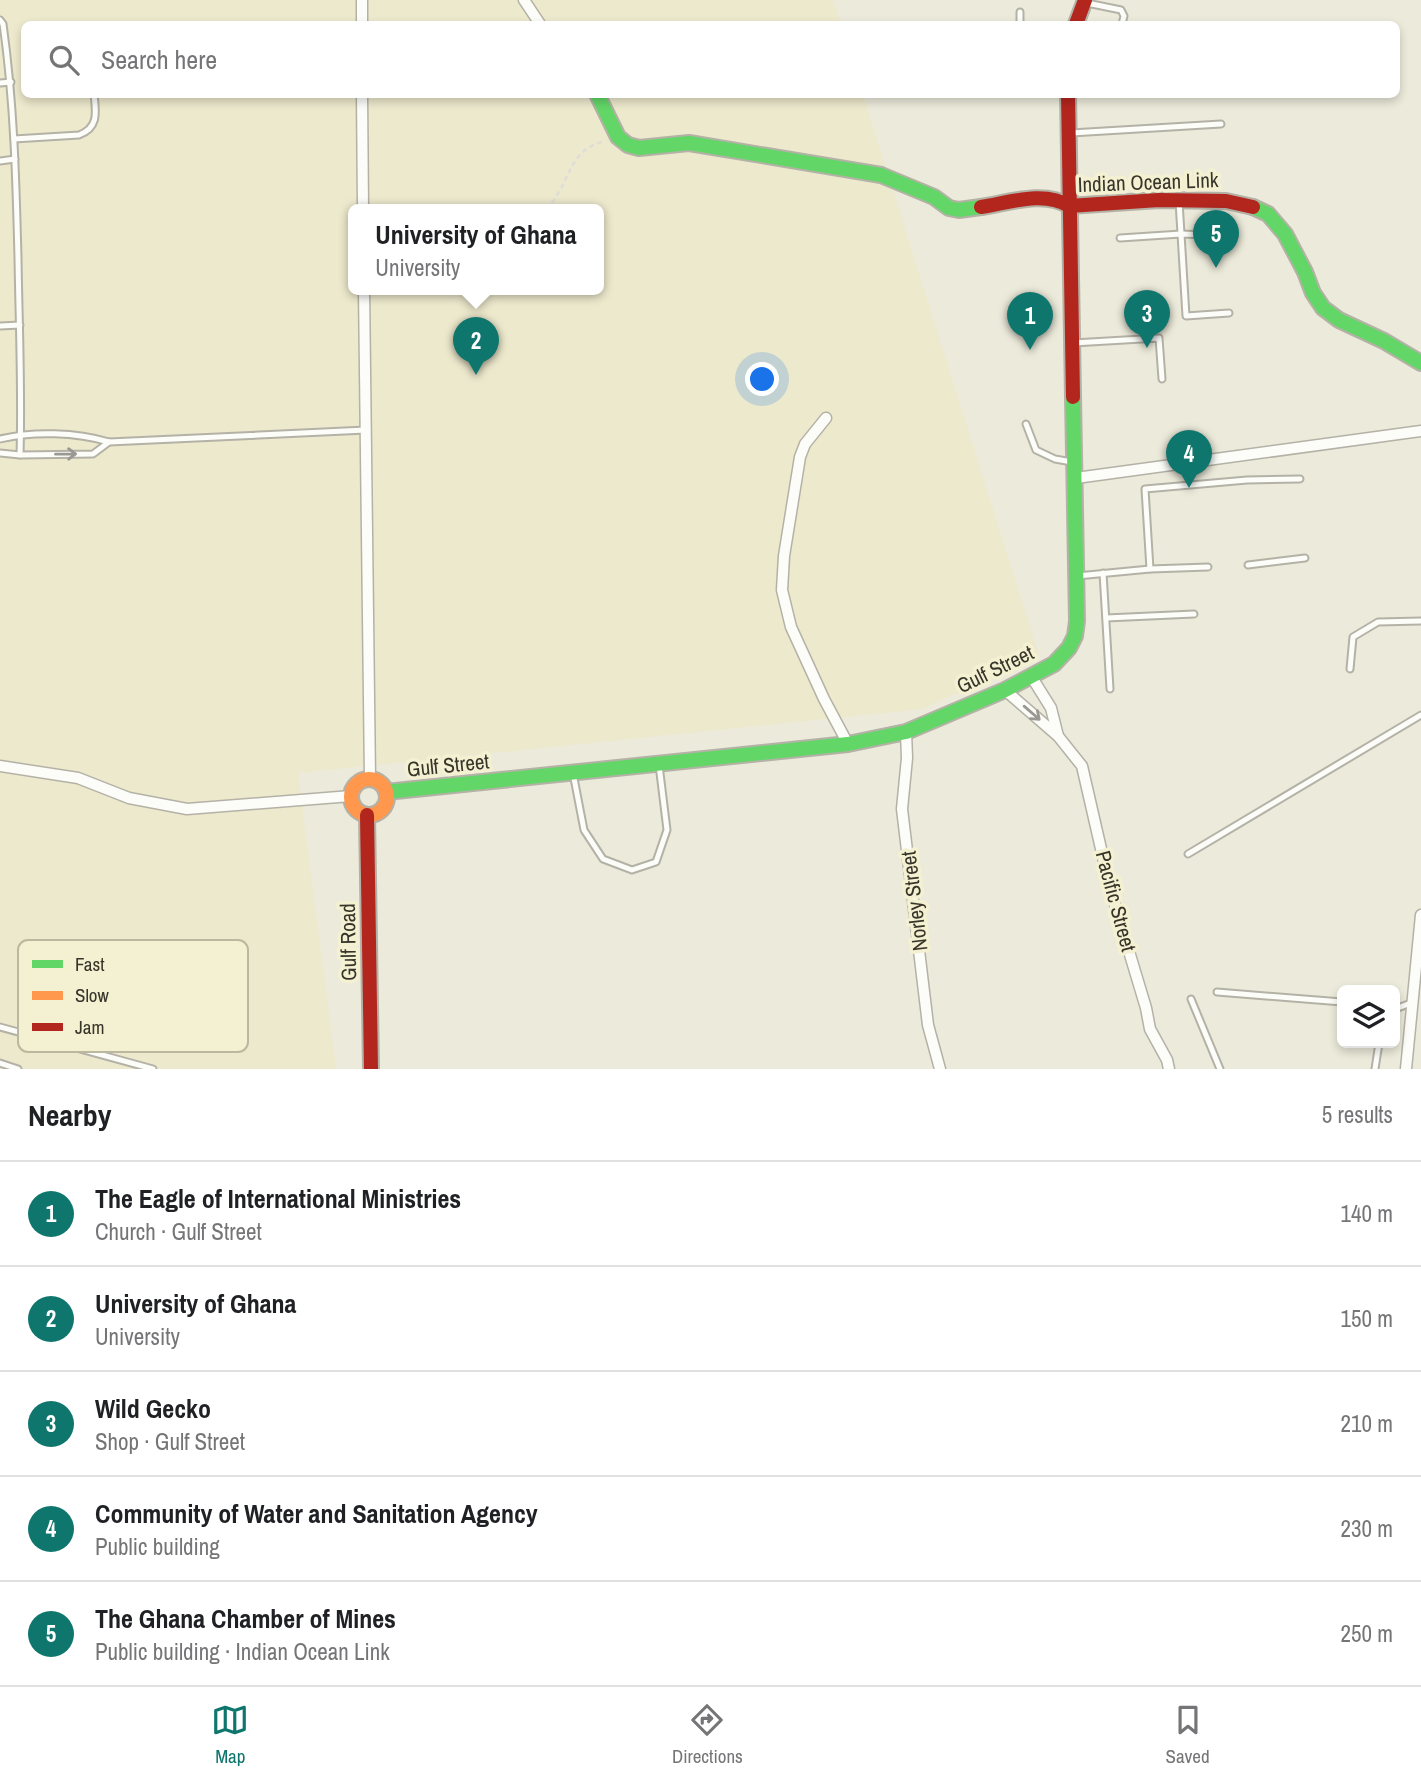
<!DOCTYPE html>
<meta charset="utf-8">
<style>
body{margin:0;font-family:"Archivo Narrow",sans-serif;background:#f6f6f6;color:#202124}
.controls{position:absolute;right:21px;bottom:21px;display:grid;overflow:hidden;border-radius:10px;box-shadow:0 4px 10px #0003}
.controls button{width:63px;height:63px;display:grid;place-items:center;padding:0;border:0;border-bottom:2px solid #e0e0e0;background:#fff;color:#202124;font:35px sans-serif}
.you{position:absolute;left:763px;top:380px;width:24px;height:24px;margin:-18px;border:5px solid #fff;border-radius:50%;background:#1a73e8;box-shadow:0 0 0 10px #1a73e833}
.badge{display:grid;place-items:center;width:46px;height:46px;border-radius:50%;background:#0f766e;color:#fff;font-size:23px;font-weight:700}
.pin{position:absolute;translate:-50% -58px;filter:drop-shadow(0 2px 4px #0008)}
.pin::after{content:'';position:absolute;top:37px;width:24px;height:21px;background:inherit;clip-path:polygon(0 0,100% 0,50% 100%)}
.popup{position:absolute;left:348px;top:204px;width:256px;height:91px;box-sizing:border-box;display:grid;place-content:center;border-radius:10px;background:#fff;filter:drop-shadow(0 2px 5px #0005);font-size:23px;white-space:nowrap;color:#757577}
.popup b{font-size:26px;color:#202124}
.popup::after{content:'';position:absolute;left:50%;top:100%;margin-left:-14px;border:14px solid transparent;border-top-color:#fff}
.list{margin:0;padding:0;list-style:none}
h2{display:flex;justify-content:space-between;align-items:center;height:91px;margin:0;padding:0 28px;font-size:30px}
h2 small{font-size:23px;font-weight:400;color:#757577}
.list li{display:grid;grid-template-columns:46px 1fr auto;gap:21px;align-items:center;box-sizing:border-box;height:105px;padding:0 28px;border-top:2px solid #e0e0e0}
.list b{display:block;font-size:26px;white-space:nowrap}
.list p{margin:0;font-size:23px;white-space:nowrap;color:#757577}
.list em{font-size:23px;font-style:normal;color:#757577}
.icon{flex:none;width:38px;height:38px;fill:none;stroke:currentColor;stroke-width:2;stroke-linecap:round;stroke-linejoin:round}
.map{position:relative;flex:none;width:1421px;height:1069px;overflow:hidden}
.search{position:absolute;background:#fff;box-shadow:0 4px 10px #0003;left:21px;right:21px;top:21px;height:77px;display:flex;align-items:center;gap:18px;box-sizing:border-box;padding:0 24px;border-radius:10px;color:#757577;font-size:26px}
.sheet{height:616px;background:#fff}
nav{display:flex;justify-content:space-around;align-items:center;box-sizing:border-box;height:98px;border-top:2px solid #e0e0e0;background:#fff;font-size:19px;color:#757577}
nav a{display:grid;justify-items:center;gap:4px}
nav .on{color:#0f766e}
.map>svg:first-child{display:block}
.built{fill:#ede9cd;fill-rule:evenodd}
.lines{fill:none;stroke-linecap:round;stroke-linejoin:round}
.lane-casing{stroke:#b4b2a6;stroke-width:9}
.street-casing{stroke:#b4b2a6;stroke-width:13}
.fast-casing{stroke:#b4b2a6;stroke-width:18}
.slow-casing{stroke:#b4b2a6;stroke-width:18}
.jam-casing{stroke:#b4b2a6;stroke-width:18}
.path{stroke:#deded9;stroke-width:2.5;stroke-dasharray:5 3.5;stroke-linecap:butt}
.lane{stroke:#fcfcf9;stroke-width:5}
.street{stroke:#fcfcf9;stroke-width:10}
.fast{stroke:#63d668;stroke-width:14}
.slow{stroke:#ff974d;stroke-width:14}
.jam{stroke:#b3261e;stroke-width:14}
.oneway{stroke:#9a9892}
.labels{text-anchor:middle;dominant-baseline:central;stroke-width:7;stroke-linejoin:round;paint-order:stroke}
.street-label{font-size:21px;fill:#37352a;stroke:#f4f0d2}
.key{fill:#f4f0d2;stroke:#bbb8a0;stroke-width:2}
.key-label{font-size:19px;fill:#37352a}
</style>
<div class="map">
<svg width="1421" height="1069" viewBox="0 0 1421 1069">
<rect width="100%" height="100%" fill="#eceada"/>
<path class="built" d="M0 0H833L841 24H24V94L863 95 1039 656 922 709 298 773 336 1069H0ZM354 209H598V289H354Z"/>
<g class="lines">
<g class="lane-casing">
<g id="lane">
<polyline points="1087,3 1121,10 1124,16 1122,24"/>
<path d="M0 20 3 24C14 102 16 179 18 258 19 324 22 390 20 455"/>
<polyline points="1020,24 1020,12"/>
<polyline points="0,83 11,82"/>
<polyline points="1071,133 1221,124"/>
<path d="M14 139 79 135C99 128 96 112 94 94"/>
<polyline points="0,161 15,159"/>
<polyline points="1179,201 1186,316 1229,313"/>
<polyline points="1120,238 1181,234 1234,236"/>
<polyline points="0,326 20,325"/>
<polyline points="1073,343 1159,338 1162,379"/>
<polyline points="1026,424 1036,450 1055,459 1072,462"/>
<path d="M0 439C33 431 76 432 109 442L366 430"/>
<polyline points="0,453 20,455 93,454 109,442"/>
<polyline points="1248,565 1305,558"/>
<polyline points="1150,569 1208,567"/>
<polyline points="1103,573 1110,689"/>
<polyline points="1077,576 1150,569 1145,489 1247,480 1300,479"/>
<polyline points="1106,618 1194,614"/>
<polyline points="1350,669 1353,637 1378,622 1421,621"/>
<polyline points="573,773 584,830 603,859 632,870 656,862 667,830 659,765"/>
<polyline points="1188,854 1421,715"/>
<polyline points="1217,992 1342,1002"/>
<polyline points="1191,999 1220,1069"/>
<polyline points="1395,1009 1411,1003"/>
<polyline points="0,1027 153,1069"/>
<polyline points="0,1063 18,1069"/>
<polyline points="1375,1069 1379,1043"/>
</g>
</g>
<g class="street-casing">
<g id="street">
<polyline points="524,0 540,24"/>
<polyline points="362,24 362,0"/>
<polyline points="362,94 363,209"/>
<polyline points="364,289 370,779"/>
<polyline points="826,418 805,444 800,457 784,556 782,590 791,627 824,699 848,744"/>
<polyline points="1076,478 1421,431"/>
<polyline points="1031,676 1051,708 1058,736"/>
<polyline points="1005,690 1058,736 1082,766 1110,888 1146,1008 1150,1029 1167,1060 1169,1069"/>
<polyline points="906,732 907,758 902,809 928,1025 940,1069"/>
<polyline points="0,766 78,778 129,798 187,809 351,796"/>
<polyline points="1406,1069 1421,915"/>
</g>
</g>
<g class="fast-casing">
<g id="fast">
<polyline points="597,94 618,137 628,145 639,148 689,143 881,175 934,197 949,208 959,210 981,207"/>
<polyline points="1253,207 1268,214 1285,234 1305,272 1313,293 1323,308 1339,320 1384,341 1421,363"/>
<polyline points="386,792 848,744 906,732 1005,690 1054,664 1069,648 1075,636 1077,621 1073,397"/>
</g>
</g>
<g class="slow-casing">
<circle id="slow" cx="369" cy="797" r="18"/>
</g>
<g class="jam-casing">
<g id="jam">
<polyline points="1076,24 1085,0"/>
<polyline points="1068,94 1073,397"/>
<path d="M981 207C1008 203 1044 190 1069 206L1159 200 1226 201 1253 207"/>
<polyline points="367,815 371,1069"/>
</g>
</g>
<path class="path" d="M546 209C572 184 565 151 605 141"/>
<use href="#lane" class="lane"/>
<use href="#street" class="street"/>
<use href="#fast" class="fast"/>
<use href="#slow" class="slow"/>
<use href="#jam" class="jam"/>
</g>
<defs><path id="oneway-shaft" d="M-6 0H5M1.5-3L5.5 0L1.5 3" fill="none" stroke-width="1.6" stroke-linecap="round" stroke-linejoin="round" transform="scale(1.75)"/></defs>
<g class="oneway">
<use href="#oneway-shaft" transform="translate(66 454) rotate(-1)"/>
<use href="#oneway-shaft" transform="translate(1032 713) rotate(41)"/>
</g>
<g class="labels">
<g class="street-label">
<text transform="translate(1148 182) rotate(-2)">Indian Ocean Link</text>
<text transform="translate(995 669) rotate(-26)">Gulf Street</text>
<text transform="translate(448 765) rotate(-6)">Gulf Street</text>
<text transform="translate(914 901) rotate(-97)">Norley Street</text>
<text transform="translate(1116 901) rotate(75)">Pacific Street</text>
<text transform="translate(348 942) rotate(-91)">Gulf Road</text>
</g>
</g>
<rect x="18" y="940" width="230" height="112" rx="10" class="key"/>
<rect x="32" y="960" width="31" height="8" fill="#63d668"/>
<rect x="32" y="991" width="31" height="9" fill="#ff974d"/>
<rect x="32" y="1023" width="31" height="8" fill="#b3261e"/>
<g class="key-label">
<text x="75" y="971">Fast</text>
<text x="75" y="1002">Slow</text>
<text x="75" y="1034">Jam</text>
</g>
</svg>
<div class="controls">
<button><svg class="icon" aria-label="layers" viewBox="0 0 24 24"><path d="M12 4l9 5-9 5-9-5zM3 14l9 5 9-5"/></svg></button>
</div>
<div class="you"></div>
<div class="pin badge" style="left:1030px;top:350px">1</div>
<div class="pin badge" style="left:476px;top:375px">2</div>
<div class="popup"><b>University of Ghana</b>University</div>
<div class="pin badge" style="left:1147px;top:348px">3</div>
<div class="pin badge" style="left:1189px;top:488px">4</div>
<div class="pin badge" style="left:1216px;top:268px">5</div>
<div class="search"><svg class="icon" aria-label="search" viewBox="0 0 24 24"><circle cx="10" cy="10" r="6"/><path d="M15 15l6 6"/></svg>Search here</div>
</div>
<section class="sheet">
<h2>Nearby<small>5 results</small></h2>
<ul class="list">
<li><span class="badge">1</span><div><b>The Eagle of International Ministries</b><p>Church · Gulf Street</p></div><em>140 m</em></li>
<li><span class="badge">2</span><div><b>University of Ghana</b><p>University</p></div><em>150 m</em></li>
<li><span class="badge">3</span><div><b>Wild Gecko</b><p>Shop · Gulf Street</p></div><em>210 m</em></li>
<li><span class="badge">4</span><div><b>Community of Water and Sanitation Agency</b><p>Public building</p></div><em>230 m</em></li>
<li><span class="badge">5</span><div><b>The Ghana Chamber of Mines</b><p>Public building · Indian Ocean Link</p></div><em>250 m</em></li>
</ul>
</section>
<nav>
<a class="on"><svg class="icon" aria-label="map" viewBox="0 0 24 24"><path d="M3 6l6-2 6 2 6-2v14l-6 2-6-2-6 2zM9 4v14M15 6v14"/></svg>Map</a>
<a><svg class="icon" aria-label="directions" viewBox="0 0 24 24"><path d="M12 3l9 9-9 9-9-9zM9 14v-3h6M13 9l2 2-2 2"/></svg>Directions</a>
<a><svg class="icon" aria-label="saved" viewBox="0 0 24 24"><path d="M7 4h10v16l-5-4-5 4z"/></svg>Saved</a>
</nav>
